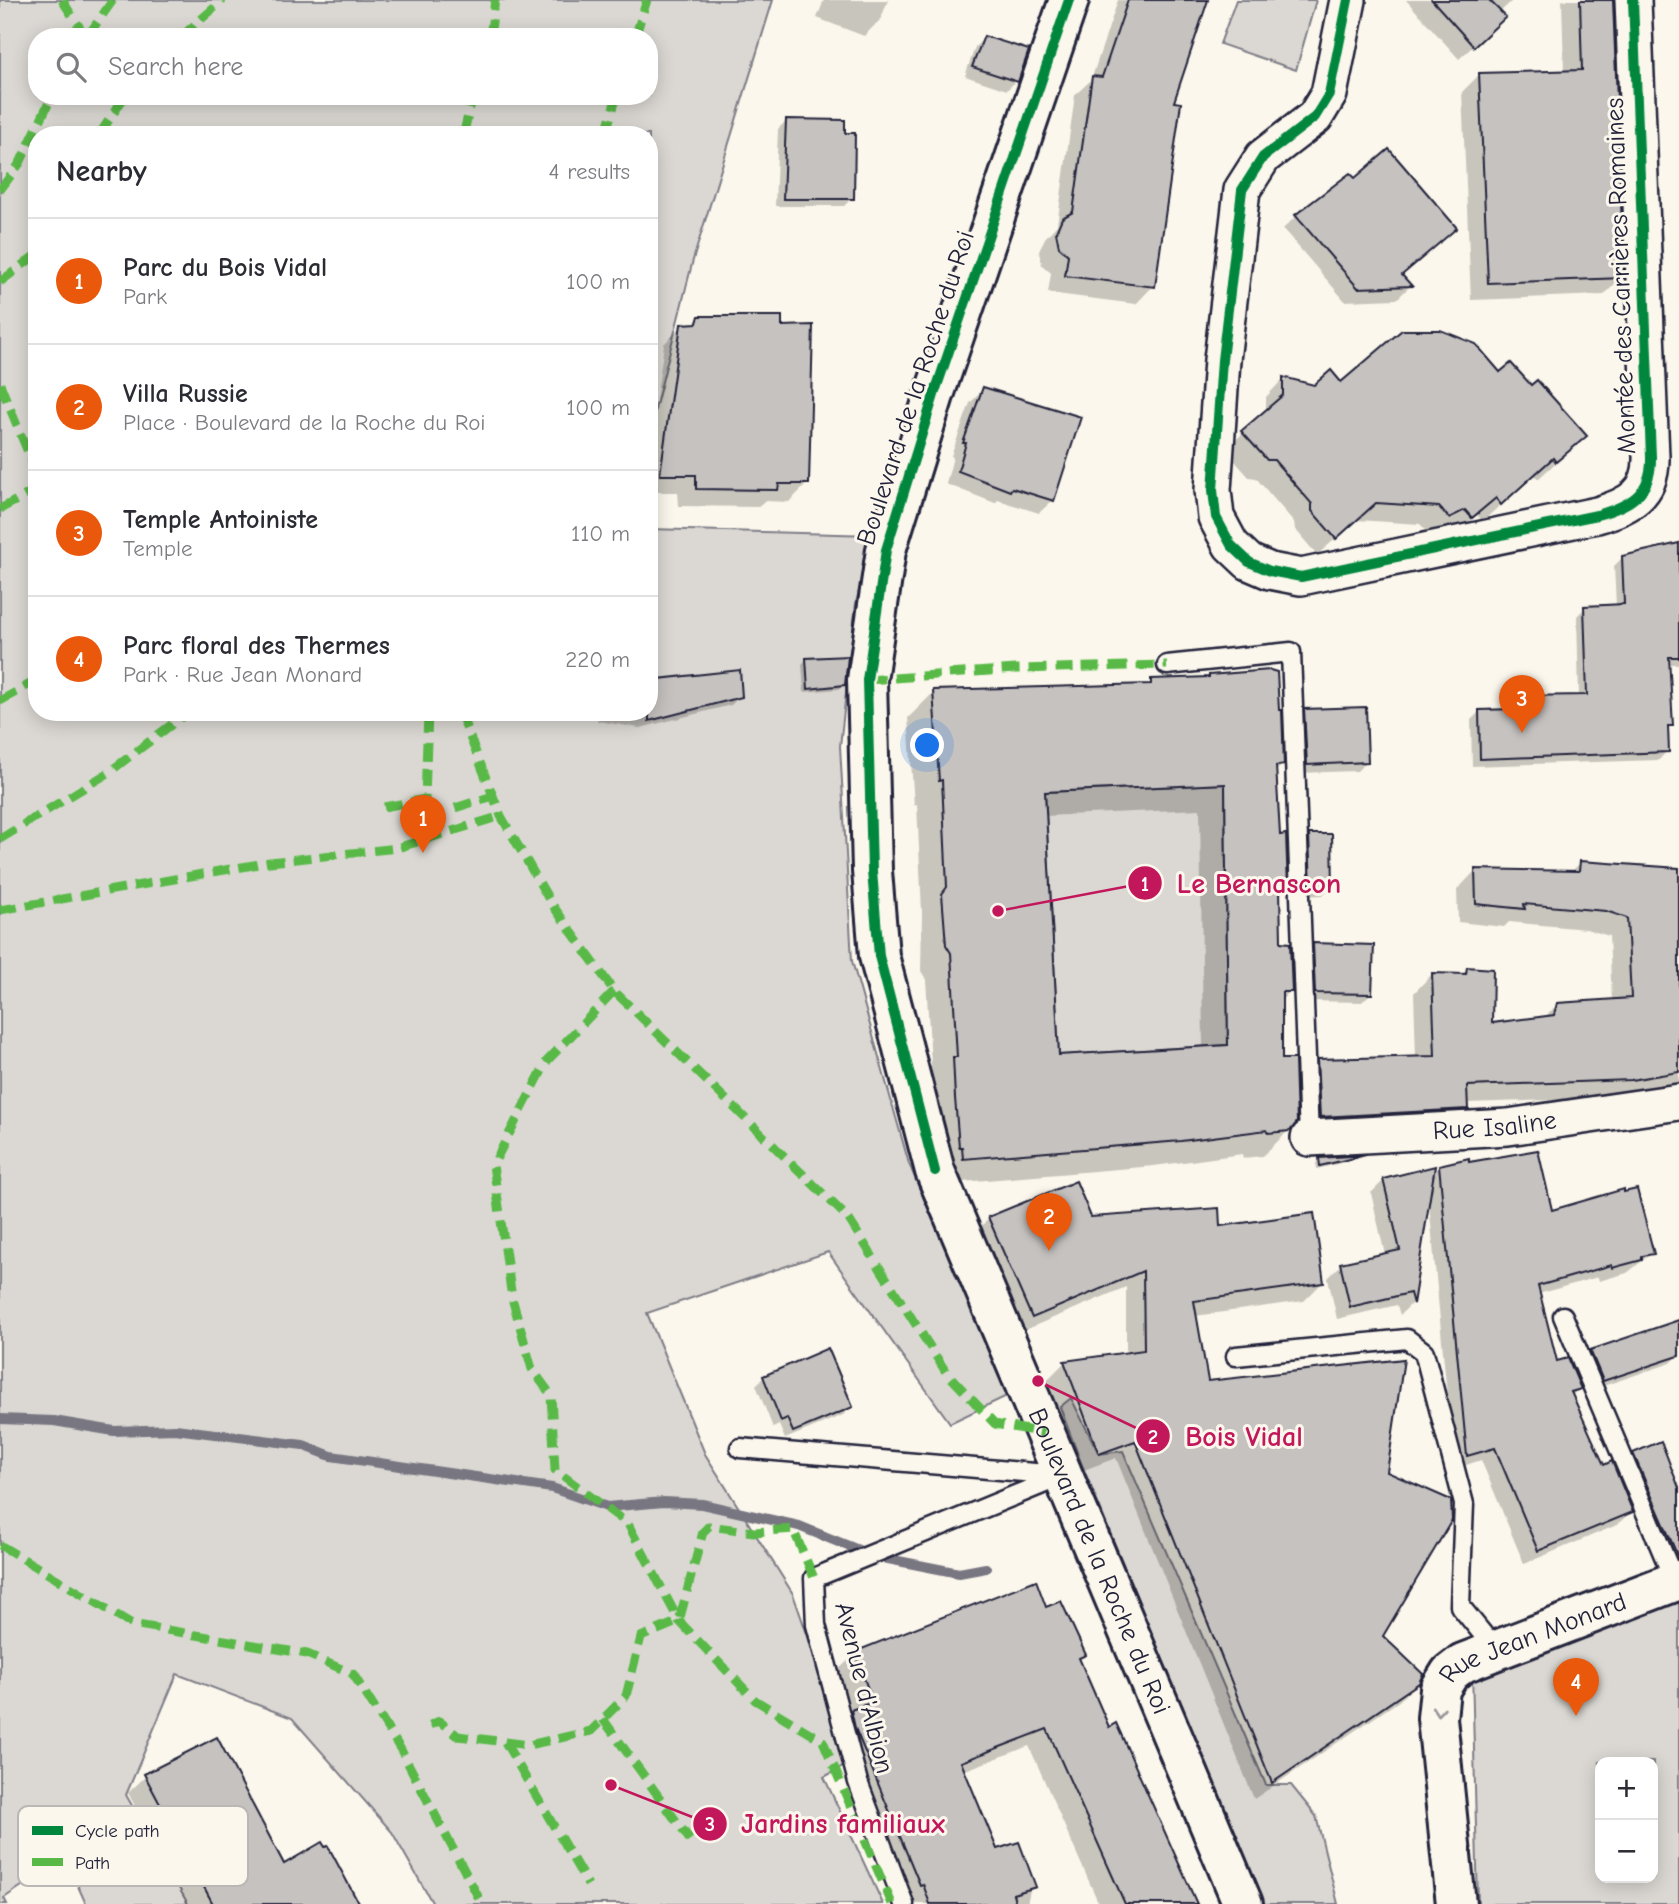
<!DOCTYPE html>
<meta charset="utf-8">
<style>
body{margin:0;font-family:"Comic Neue",sans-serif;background:#f7f7f7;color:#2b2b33}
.controls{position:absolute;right:21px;bottom:21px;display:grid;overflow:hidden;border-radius:14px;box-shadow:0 4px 18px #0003}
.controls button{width:63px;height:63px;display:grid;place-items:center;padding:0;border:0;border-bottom:2px solid #e1e1e2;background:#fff;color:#2b2b33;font:35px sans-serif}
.you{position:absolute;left:928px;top:746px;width:24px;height:24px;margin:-18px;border:5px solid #fff;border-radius:50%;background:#1a73e8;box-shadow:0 0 0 10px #1a73e833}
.badge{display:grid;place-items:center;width:46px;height:46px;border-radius:50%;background:#ea580c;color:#fff;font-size:23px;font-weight:700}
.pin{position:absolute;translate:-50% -58px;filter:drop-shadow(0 2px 4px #0008)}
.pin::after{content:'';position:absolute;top:37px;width:24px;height:21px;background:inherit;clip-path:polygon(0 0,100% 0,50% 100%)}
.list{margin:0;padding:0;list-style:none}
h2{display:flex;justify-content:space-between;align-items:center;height:91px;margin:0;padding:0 28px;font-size:30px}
h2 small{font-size:23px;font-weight:400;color:#7c7c81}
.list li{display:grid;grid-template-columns:46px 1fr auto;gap:21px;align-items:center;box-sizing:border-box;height:126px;padding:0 28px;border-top:2px solid #e1e1e2}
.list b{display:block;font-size:26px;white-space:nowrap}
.list p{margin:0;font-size:23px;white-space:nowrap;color:#7c7c81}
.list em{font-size:23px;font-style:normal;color:#7c7c81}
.icon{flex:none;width:38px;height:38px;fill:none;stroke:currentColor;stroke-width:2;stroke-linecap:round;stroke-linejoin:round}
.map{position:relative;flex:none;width:1679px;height:1904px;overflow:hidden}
.search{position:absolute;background:#fff;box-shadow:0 4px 18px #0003;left:28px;top:28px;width:630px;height:77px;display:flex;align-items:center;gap:18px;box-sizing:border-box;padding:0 24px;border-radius:28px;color:#7c7c81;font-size:26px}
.panel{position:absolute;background:#fff;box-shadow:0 4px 18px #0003;left:28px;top:126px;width:630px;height:595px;border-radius:28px}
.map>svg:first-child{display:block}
.green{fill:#dbd8d3;stroke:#7e7d87;stroke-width:2;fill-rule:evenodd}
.shadow{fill:#0003;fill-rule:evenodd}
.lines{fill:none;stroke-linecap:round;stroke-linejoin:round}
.stream{stroke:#787681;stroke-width:10}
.building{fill:#c6c2c0;stroke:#22223b;stroke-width:2;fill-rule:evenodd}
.service-casing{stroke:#22223b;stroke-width:23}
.minor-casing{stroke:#22223b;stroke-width:40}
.tertiary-casing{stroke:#22223b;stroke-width:44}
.service{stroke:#fbf7ec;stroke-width:18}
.minor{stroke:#fbf7ec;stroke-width:35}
.tertiary{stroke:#fbf7ec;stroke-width:38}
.quiet{stroke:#58b947;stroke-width:9;stroke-dasharray:18 9;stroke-linecap:butt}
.cycleway-casing{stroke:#fbf7ec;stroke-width:15}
.cycleway{stroke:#00873e;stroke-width:10}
.oneway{stroke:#99979c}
.labels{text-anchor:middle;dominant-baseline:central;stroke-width:6;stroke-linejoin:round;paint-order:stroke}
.street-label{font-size:26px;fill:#22223b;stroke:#fbf7ec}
.key{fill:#fbf7ec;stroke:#bab7b7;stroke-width:2}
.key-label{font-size:19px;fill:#22223b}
.leader{fill:none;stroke:#c2185b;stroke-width:2.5}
.callout-dot{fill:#c2185b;stroke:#fbf7ec;stroke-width:2.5}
.mark-label{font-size:21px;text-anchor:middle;font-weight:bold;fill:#fff}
.callout-label{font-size:28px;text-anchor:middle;font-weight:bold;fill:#c2185b;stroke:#fbf7ec;stroke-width:6;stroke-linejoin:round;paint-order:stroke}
</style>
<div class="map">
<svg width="1679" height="1904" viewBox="0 0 1679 1904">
<rect width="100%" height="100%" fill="#fbf7ec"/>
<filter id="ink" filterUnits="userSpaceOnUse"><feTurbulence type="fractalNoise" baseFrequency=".0143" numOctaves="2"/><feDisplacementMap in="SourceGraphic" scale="14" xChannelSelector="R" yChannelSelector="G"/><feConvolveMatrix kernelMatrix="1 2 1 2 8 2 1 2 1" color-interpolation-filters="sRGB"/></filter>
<g filter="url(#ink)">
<g class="green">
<path d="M0 0H773L693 260 649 433V135H37V712H649V529L873 535 856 603 840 746 852 961 909 1164 1009 1395 950 1423 828 1252 647 1313 705 1454 793 1594 852 1762 824 1777 883 1904H433L392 1832 292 1718 177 1674 126 1795 188 1904H86L65 1857 4 1898 7 1904H0ZM37 37H649V96H37Z"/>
<polygon points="1236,0 1316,0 1296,70 1220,44"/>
<polygon points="1225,784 1228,1045 1059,1055 1045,792"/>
<polygon points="1071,1398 1099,1454 1123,1451 1266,1785 1291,1785 1316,1816 1338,1904 1264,1904 1082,1465 1060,1407"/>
<path d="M1679 1595V1904H1478L1472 1670ZM1600 1762H1653V1878H1600Z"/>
</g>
<g class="shadow">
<polygon points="824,0 888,0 881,19 864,36 817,18"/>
<polygon points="1118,0 1207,0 1172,103 1153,286 1136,304 1048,293 1051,273 1042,265 1039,251 1045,238 1057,225 1075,95 1091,80"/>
<polygon points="1406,0 1513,0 1499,13 1491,30 1459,59"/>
<polygon points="1562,0 1612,0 1622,277 1604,295 1471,300 1462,92 1480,74 1564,72"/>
<polygon points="984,38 1026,52 1016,81 1007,90 965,76 975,47"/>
<polygon points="786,121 852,198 844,206 775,206 778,129"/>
<polygon points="1296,216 1401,276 1410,286 1397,299 1345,301 1283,229"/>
<polygon points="700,317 807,484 789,502 764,501 758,507 679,506 678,492 649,492 649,450 664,344 682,326 692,325"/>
<polygon points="1500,375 1531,388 1585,436 1538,479 1534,474 1483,521 1477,515 1453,535 1446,527 1431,535 1420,524 1357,520 1317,555 1295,529 1294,522 1256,478 1249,477 1225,450 1266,412 1266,397 1283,379 1314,387"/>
<polygon points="984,389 1053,500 1039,513 998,500 995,503 946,484 953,457 951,456 970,403"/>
<polygon points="1679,545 1679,664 1668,664 1671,725 1667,729 1667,751 1659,760 1472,766 1471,720 1479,712 1506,711 1506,706 1514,698 1579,697 1577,616 1585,608 1616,606 1614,566 1623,557"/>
<polygon points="806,660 844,685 839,689 804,692 802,664"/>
<path d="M1209 676 1282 765 1275 772 1279 836 1287 887 1278 896 1279 944 1290 991 1281 1001V1061L1289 1130 1263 1156 1243 1158 1242 1154 1154 1166 938 1184 929 1084 932 1081 926 979 921 971 922 913 917 804 914 805 908 718 934 692 1148 686 1152 681 1206 679ZM1200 809 1203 1048 1058 1057 1044 816Z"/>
<polygon points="649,679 668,680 740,696 731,705 640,728 597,721 601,712 649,712"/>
<polygon points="1305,711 1366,762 1357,771 1298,773 1296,720"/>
<polygon points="1310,836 1332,886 1323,895 1303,896 1301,845"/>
<polygon points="1580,863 1679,870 1679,1086 1611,1098 1466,1103 1466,1108 1447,1127 1302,1135 1299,1079 1318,1060 1416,1059 1414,993 1432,974 1460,976 1467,969 1490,1025 1544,1018 1557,1005 1612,1001 1609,936 1586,929 1509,922 1504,927 1458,922 1457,890 1475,871 1571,872"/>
<polygon points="1314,945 1371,993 1362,1002 1307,1001 1305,954"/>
<polygon points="1362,1157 1360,1158 1317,1169 1316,1163 1320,1159"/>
<polygon points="1468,1164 1551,1212 1652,1253 1627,1273 1599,1281 1598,1277 1538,1294 1556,1363 1579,1388 1571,1397 1603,1467 1631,1511 1617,1525 1524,1564 1481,1460 1454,1469 1429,1203 1412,1303 1400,1315 1397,1305 1337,1319 1328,1278 1341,1265 1385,1255 1371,1193 1384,1180 1432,1175 1440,1166"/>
<polygon points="989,1218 1090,1218 1219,1228 1322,1283 1304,1301 1195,1316 1206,1383 1385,1473 1381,1636 1418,1682 1399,1701 1254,1799 1116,1458 1081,1471 1046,1381 1064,1363 1126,1354 1126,1287 1013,1335 971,1237"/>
<polygon points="1672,1324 1679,1355 1671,1363 1594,1389 1582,1361 1591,1352"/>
<polygon points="764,1377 851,1407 843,1415 785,1439 779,1425 773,1428 756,1385"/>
<polygon points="1634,1454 1679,1486 1679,1559 1667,1563 1625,1463"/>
<polygon points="1035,1582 1045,1609 1084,1655 1078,1660 1108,1729 1196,1904 1099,1904 1029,1746 963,1771 996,1851 1032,1881 1027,1904 902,1904 838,1747 833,1730 852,1711 836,1672 855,1654"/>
<polygon points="146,1776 284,1866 357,1904 187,1904 128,1793"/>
</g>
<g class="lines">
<polyline class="stream" points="0,1419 54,1421 114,1431 175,1429 303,1445 331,1456 552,1488 607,1507 664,1502 702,1504 799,1526 873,1556 959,1573 986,1568"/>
</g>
<g class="building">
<polygon points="1128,0 1208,0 1174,102 1181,103 1155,287 1065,276 1068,255 1059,247 1056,232 1062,218 1073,212 1092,76 1102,77"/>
<polygon points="1432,0 1489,0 1506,17 1474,47"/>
<polygon points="1580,0 1613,0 1624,278 1488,283 1479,73 1582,70"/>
<polygon points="984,36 1029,50 1018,82 972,67"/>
<polygon points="786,119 845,120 845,133 855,133 854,199 783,199"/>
<polygon points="1389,149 1457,228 1402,275 1412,286 1358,288 1295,215 1350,173 1355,178"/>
<polygon points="699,316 782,316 782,326 813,325 809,484 779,484 778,490 696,489 696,475 660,475 681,324 697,323"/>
<polygon points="1402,330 1440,330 1476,344 1500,372 1511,363 1531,385 1537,380 1587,436 1556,462 1553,458 1501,505 1496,498 1472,518 1465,510 1449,518 1439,507 1376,503 1336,539 1312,511 1312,504 1274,460 1267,460 1241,431 1283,395 1283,377 1314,385 1331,370 1341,382"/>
<polygon points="983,387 1081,417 1054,501 1012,488 1010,491 958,471 966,443 963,443"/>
<polygon points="1679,543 1679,657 1669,657 1673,726 1668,726 1669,752 1480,759 1479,710 1514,709 1514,696 1587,695 1584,606 1624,604 1622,556"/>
<polygon points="848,656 845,685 808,689 806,658"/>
<polygon points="740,670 742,697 649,721 649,680"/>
<path d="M1270 670 1277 672 1279 710H1282L1284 765 1276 766 1280 835 1286 834 1288 888H1280L1281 942 1290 943 1292 992H1282V1059H1295L1297 1122 1290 1131 1268 1133 1267 1130 1181 1141 963 1159 962 1147H959L955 1098 953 1057H957L951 953 946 945 942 894 947 887 942 780 939 781 933 690 1151 684V679L1209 677V675ZM1225 784 1228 1045 1059 1055 1045 792Z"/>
<polygon points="1366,707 1368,762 1307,765 1304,709"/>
<polygon points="1309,834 1332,834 1333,887 1311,888"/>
<polygon points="1580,861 1679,868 1679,1072 1631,1080 1467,1086 1468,1109 1320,1117 1317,1059 1435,1056 1432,973 1466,974 1467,967 1493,969 1492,1023 1554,1015 1557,1003 1631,998 1627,918 1606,911 1524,904 1525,909 1476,904 1475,869 1579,871"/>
<polygon points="1313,943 1374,945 1372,994 1315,993"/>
<polygon points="1538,1150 1552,1210 1624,1189 1624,1192 1637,1189 1654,1254 1642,1256 1642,1260 1612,1268 1612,1265 1538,1286 1557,1361 1568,1358 1581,1389 1571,1392 1604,1465 1612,1461 1633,1512 1538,1551 1495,1448 1467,1456 1439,1165 1469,1158 1469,1162"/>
<polygon points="1366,1155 1320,1166 1319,1158"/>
<polygon points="1435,1166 1413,1304 1410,1293 1350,1307 1340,1263 1400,1250 1383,1179"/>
<polygon points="1076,1181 1091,1217 1219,1208 1220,1226 1314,1213 1324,1283 1194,1301 1208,1381 1404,1359 1387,1472 1451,1500 1452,1520 1383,1636 1423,1674 1419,1683 1272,1783 1135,1441 1099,1454 1064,1361 1144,1350 1143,1271 1032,1318 988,1217"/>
<polygon points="1679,1320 1679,1356 1603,1381 1590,1350"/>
<polygon points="828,1348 853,1407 793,1432 787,1418 781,1421 763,1376"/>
<polygon points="1661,1441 1679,1488 1679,1559 1633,1453"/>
<polygon points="1036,1580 1046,1607 1061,1601 1086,1655 1079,1658 1109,1727 1116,1723 1197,1904 1125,1904 1047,1729 961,1762 997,1849 1019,1842 1036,1887 1013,1894 1016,1904 930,1904 923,1884 920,1885 855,1728 851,1710 873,1702 854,1652"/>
<polygon points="217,1737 284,1864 322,1842 325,1847 328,1846 359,1904 213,1904 144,1774"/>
</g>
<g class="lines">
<g class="service-casing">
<g id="service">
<polyline points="1167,665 1291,652 1309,1138"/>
<polyline points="1563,1316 1675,1582"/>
<polyline points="1236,1356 1407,1339 1424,1352 1464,1504 1460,1606 1495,1649"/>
<polyline points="740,1448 1059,1475"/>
<polyline points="904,1904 858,1782 816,1625 814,1578 1062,1476"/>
</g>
</g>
<g class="minor-casing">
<g id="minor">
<path d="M1348 0 1329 94 1315 117 1263 157 1242 190 1222 360 1213 490 1216 517 1231 545 1249 562 1270 571 1301 577 1597 515C1629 506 1652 494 1651 457L1633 0"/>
<path id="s1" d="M1309 1138 1508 1127 1679 1102"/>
</g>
</g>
<g class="tertiary-casing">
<g id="tertiary">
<path id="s2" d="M1069 0 934 395 886 550 867 680 872 871 879 956 935 1171 1243 1904"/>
<path id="s3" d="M1456 1904 1437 1718 1440 1689 1450 1673 1463 1663 1679 1580"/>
</g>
</g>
<use href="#service" class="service"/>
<use href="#minor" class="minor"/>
<use href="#tertiary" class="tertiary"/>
<g class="quiet">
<polyline points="62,0 86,37"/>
<polyline points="87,37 113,0"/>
<polyline points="181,37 223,0"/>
<polyline points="490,37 495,0"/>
<polyline points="635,37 647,0"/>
<polyline points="99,135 125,96"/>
<polyline points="463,135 473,96"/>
<polyline points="605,135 617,96"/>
<polyline points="0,190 20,163 52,96"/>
<polyline points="0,282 37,254"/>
<polyline points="0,384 37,474"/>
<polyline points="0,509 37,489"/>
<polyline points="867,680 1016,669 1167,665"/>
<polyline points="0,701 37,680"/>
<polyline points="460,712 501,816 551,903 614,991 848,1218 946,1372 995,1424 1044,1433"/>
<polyline points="384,807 425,799 428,712"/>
<polyline points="455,808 493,796"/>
<polyline points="0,839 108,773 188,712"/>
<polyline points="0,910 270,862 397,848 501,816"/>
<polyline points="614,991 547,1061 493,1165 512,1298 532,1369 551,1395 555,1470 628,1524 679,1621 755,1700 823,1741 892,1904"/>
<polyline points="0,1545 132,1624 307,1654 353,1674 401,1750 482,1904"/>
<polyline points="603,1719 690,1840"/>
<polyline points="430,1725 439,1721 458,1736 529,1745 591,1731 626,1696 641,1637 679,1621 703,1532 709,1526 754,1532 793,1529 814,1578"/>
<polyline points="505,1742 588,1885"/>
</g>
<g class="cycleway-casing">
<g id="cycleway">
<path d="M1348 0 1329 94 1315 117 1263 157 1242 190 1222 360 1213 490 1216 517 1231 545 1249 562 1270 571 1301 577 1597 515C1629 506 1652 494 1651 457L1633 0"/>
<polyline points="935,1171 879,956 872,871 867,680 886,550 934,395 1069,0"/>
</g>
</g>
<use href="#cycleway" class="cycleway"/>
</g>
<defs><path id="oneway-chevron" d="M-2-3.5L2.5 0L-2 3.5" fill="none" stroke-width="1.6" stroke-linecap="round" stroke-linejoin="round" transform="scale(1.75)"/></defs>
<use class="oneway" href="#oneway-chevron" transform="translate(1438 1711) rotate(95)"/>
</g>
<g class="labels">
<g class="street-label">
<text transform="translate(1621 276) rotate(-92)">Montée des Carrières Romaines</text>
<text transform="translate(916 388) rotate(-72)">Boulevard de la Roche du Roi</text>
<text stroke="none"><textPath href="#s1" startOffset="186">Rue Isaline</textPath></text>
<text stroke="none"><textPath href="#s2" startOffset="1633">Boulevard de la Roche du Roi</textPath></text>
<text stroke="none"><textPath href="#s3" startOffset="326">Rue Jean Monard</textPath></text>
<text transform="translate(864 1688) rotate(76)">Avenue d'Albion</text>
</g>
</g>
<rect x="18" y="1806" width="230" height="80" rx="10" class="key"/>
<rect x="32" y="1826" width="31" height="9" fill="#00873e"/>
<rect x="32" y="1858" width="31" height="8" fill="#58b947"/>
<g class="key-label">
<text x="75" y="1837">Cycle path</text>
<text x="75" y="1869">Path</text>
</g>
<path class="leader" d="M998 911L1145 883M1038 1381L1153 1436M611 1785L710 1824"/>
<g class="callout-dot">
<circle cx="998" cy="911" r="7"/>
<circle cx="1038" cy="1381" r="7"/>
<circle cx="611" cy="1785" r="7"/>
<circle cx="1145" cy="883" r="18"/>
<circle cx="1153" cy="1436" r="18"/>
<circle cx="710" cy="1824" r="18"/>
</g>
<g class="mark-label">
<text x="1145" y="891">1</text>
<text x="1153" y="1444">2</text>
<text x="710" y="1831">3</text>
</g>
<g class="callout-label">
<text x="1259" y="893">Le Bernascon</text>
<text x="1244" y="1446">Bois Vidal</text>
<text x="843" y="1833">Jardins familiaux</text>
</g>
</svg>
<div class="controls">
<button>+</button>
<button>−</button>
</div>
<div class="you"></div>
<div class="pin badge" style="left:423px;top:853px">1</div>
<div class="pin badge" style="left:1049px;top:1251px">2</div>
<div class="pin badge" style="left:1522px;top:733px">3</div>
<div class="pin badge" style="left:1576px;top:1716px">4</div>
<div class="search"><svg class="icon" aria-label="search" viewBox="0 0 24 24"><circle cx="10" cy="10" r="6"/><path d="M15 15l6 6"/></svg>Search here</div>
<section class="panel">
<h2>Nearby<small>4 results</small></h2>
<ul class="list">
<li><span class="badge">1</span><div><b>Parc du Bois Vidal</b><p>Park</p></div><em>100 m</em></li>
<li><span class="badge">2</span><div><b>Villa Russie</b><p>Place · Boulevard de la Roche du Roi</p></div><em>100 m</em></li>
<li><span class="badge">3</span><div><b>Temple Antoiniste</b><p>Temple</p></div><em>110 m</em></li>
<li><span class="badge">4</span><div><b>Parc floral des Thermes</b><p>Park · Rue Jean Monard</p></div><em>220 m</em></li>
</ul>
</section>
</div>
